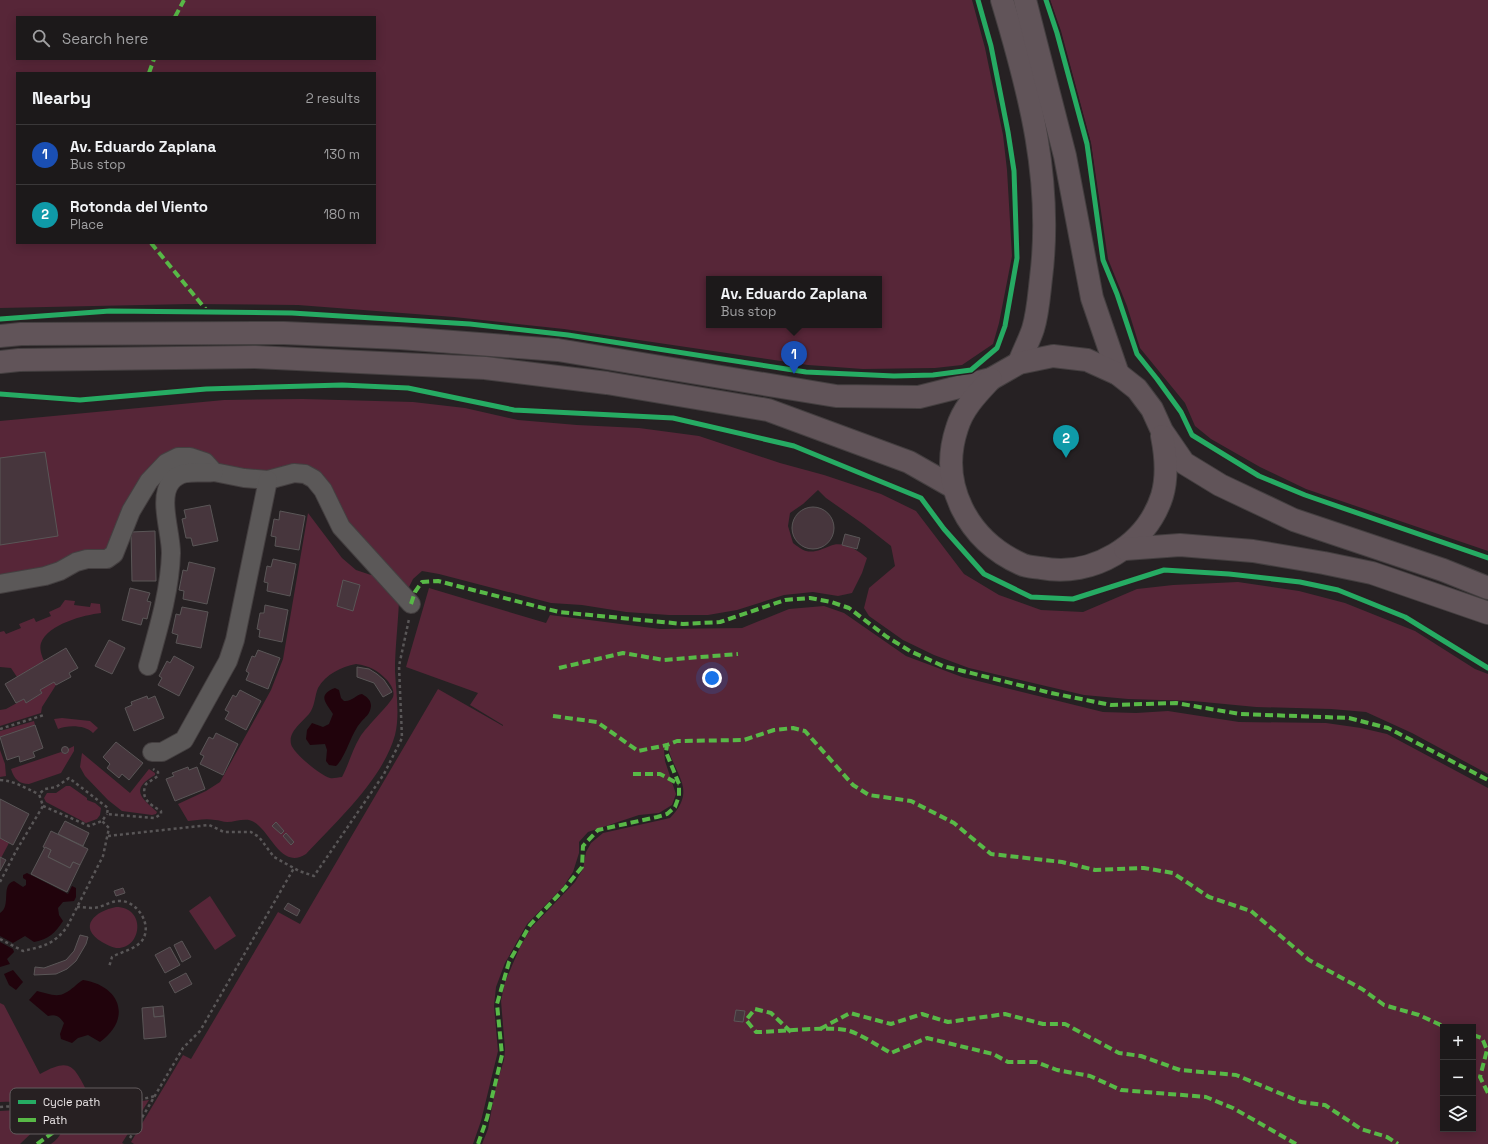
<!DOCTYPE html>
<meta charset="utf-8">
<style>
body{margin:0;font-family:"Space Grotesk",sans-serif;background:#252223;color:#f1f3f6}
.controls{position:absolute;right:12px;bottom:12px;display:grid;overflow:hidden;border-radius:0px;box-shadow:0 2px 10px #0003}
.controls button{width:36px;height:36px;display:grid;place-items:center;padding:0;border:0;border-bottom:1px solid #3a3839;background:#1c191a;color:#f1f3f6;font:20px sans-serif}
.you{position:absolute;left:712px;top:678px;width:14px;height:14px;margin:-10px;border:3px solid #fff;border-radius:50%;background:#1a73e8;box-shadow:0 0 0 6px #1a73e833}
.badge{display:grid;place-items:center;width:26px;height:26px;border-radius:50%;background:#2563eb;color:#fff;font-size:13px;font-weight:700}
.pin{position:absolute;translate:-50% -33px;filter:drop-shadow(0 1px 2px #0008)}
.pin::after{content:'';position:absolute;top:21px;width:14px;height:12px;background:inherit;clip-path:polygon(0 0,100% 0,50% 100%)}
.popup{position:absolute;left:706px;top:276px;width:176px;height:52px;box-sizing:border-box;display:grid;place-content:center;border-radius:0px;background:#1c191a;filter:drop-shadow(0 1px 3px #0005);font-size:13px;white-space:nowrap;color:#a0a0a2}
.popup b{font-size:15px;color:#f1f3f6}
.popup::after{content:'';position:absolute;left:50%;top:100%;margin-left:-8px;border:8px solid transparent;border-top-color:#1c191a}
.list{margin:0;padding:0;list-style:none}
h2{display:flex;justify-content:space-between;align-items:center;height:52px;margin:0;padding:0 16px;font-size:17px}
h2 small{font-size:13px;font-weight:400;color:#a0a0a2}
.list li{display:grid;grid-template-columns:26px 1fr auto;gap:12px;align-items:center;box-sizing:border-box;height:60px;padding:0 16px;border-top:1px solid #3a3839}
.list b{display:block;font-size:15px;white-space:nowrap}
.list p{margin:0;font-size:13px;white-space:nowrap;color:#a0a0a2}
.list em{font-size:13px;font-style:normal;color:#a0a0a2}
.icon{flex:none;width:22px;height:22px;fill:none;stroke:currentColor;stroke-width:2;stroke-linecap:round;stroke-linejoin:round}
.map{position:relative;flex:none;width:1488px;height:1144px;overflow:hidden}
.search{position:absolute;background:#1c191a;box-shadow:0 2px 10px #0003;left:16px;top:16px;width:360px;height:44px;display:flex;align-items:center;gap:10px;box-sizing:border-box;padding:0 14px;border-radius:0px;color:#a0a0a2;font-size:15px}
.panel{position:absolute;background:#1c191a;box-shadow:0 2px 10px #0003;left:16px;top:72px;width:360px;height:172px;border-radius:0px}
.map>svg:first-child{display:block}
.green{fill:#572638;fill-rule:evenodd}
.water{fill:#21030c}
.building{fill:#47363d;stroke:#5a5657}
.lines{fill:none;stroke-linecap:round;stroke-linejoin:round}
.minor-casing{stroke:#443f40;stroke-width:20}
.major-casing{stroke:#443f40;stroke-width:24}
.path{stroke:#595657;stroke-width:2.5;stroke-dasharray:3 3;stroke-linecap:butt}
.minor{stroke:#5b5858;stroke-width:18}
.major{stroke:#615459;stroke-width:22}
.quiet{stroke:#58b947;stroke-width:4;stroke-dasharray:8 4;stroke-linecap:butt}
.cycleway-casing{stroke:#272022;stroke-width:8}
.cycleway{stroke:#26ab63;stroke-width:5}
.key{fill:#272022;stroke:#635c5e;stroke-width:1}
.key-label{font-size:11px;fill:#eee9ea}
</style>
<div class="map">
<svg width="1488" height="1144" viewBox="0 0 1488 1144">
<rect width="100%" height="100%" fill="#262123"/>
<g class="green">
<path d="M0 0H972L985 48 1003 135 1007 170 1012 256 999 323 993 344 962 365 935 368 863 369 808 365 564 329 454 317 298 305 189 304 0 308ZM17 17H375V59H17ZM17 73H375V243H17ZM709 279H879V325H709Z"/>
<polygon points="1050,0 1488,0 1488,551 1306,489 1260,467 1211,439 1195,426 1185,403 1140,348 1127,306 1108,259 1091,143 1061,31"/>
<path d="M303 399 413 402 465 408 518 420 577 425 639 428 699 436 780 463 824 475 881 494 916 511 964 574 999 595 1041 610 1083 612 1137 589 1173 585 1238 582 1299 591 1345 603 1415 631 1475 669 1488 674V774L1412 733 1366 712 1331 709 1256 707 1193 701 1128 699 1084 695 969 668 934 655 903 640 869 616 864 608 869 588 895 566 891 546 863 524 826 498 818 490 803 504 790 513 788 526 793 543C797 546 802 550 806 551 815 553 822 549 830 546 842 540 858 550 867 558L862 573 852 593 838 596 813 592 784 595 737 610 708 615H669L626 612 582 605 551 603 439 574 422 571 413 579 406 593 345 521 319 477 251 475 177 453 119 528 104 552 57 567 0 579V421L224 400Z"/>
<path d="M308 513 342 558 356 570 371 575 375 571 399 601C398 625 395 648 395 671 396 692 400 715 395 735 383 779 336 822 306 854 281 870 271 832 254 822 246 817 236 822 227 822 223 822 219 820 215 820 206 818 197 820 188 821L178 804 206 791 220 782 271 690 283 659ZM356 664C370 666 377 670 387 680 391 685 395 691 393 697 391 703 366 727 360 737 352 750 349 764 342 777 338 777 333 779 330 778 320 775 293 753 291 744 288 730 305 721 311 711 315 704 315 695 318 688 326 674 341 667 356 664Z"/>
<path d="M429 588 546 623 550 615 660 629 742 628 789 609 824 606 844 613 906 656 962 677 1103 712 1136 713 1168 711 1239 722 1326 723 1361 728 1387 734 1488 788V1144H482L488 1129 496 1086 504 1060 505 1049 501 1001 505 982 520 947 531 928 575 882 583 869 586 852 591 843 603 833 670 818C697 790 676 777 668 748L664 749 665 761 676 794 672 805 659 813 639 815 588 832 579 842V853L573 872 563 887 527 924 505 963 496 987 494 1006 498 1051 481 1121 473 1144H134L131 1142 183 1055 191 1059 278 912 300 924 438 689 503 726V725L470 705 478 693 406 667ZM1443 1027H1473V1129H1443Z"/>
<path d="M65 600 75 601 74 605 90 607 91 603 100 604 101 613C84 615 48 624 41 643 39 649 42 656 44 661L17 677 11 668 0 667V632L4 631 6 634 21 628 19 624 34 618 36 622 51 616 49 612 60 607Z"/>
<polygon points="54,682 56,685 42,707 41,713 0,726 0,710 6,709 24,699 26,703 42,693 40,690"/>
<path d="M62 718 90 721 98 728 93 733C85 725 68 725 58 729L54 719Z"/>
<polygon points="34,721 35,725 0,737 0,731"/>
<path d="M74 746V751L61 773 29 784C19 784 14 779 11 769L61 752 65 754 68 753V749Z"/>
<polygon points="0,750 5,764 6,776 0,777"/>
<path d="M82 753 130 793 149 769 155 773V775C129 790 142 798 157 812L156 814 152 815 122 811 108 800 85 776 80 767Z"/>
<polygon points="66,786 70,786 87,798 87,800 95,803 101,808 100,815 97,819 86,823 46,802 44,798 47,793 56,793"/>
<polygon points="0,838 9,843 1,858 0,857"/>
<polygon points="210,896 236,936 215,950 189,911"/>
<path d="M116 907C147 907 142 950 116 948 111 947 106 944 102 942 77 927 95 911 116 907Z"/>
<path d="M0 1003 4 1005 40 1074C72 1056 74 1067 89 1095L61 1112C42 1102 22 1101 0 1102Z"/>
<path d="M149 1100 122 1143 124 1144H51C62 1137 61 1129 68 1122 79 1110 132 1103 149 1100Z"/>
<polygon points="18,1110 32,1110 48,1117 20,1144 0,1144 0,1111"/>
</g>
<g class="water">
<path d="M335 688 339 690 341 698 344 701C352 702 355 695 362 694 367 697 371 700 371 706 370 715 365 717 361 722 351 733 346 757 336 766L329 765 326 761 327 750 325 744 310 745 306 739 307 730 312 723 323 727 329 724 333 714C327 704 316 695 335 688Z"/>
<path d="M27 873 68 894 72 886 76 888V897L74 901 63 902 58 908 59 915 63 921C55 933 49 939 34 942L25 936 13 943 0 936V913C12 906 0 885 14 881L23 887 26 885V880L23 878V875Z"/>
<polygon points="0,942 13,949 14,952 7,959 10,964 0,967"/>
<polygon points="13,970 23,982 16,990 9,985 4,974"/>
<path d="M83 980C121 986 132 1019 100 1042L88 1035 78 1038 72 1043 61 1039 60 1034 64 1023C59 1016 56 1014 48 1016L29 1000 37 991C46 993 57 998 65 993 72 990 76 984 83 980Z"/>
</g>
<g class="building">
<polygon points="45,452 58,536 0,545 0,458"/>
<polygon points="210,505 218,541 193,546 191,538 186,538 182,519 186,518 184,510"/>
<circle cx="813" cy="528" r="21"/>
<polygon points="280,511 305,516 299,550 275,546 276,537 271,536 274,519 279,520"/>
<polygon points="155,531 156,581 132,581 131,532"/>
<polygon points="845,534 860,538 857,549 842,545"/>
<polygon points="273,559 296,564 290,596 267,591 268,583 264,582 267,566 271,567"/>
<polygon points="189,562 215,568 207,604 183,599 184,591 179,590 183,570 187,571"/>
<polygon points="343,580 360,585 353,611 337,606"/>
<polygon points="130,588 150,593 147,601 151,602 147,619 143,618 141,625 122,620"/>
<polygon points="265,605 288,610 282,642 259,637 260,630 257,629 260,613 264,613"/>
<polygon points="182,607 208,612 201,648 176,643 178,635 172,633 176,614 180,615"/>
<polygon points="109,640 125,648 112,674 95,666"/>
<polygon points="66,648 78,668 69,673 71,677 56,685 54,682 40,690 42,693 26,703 24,699 16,703 5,684"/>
<polygon points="258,650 280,658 268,689 246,680 249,673 246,671 252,656 255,657"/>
<polygon points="174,656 194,667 179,696 158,685 162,678 159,676 167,661 170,663"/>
<polygon points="357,667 369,669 377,674 384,680 392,692 383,697 374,683 357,677"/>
<polygon points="240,690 261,701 246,730 225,719 229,712 225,710 233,695 236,697"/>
<polygon points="147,696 148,699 155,696 164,718 134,731 125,708 132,705 131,702"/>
<polygon points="35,725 43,748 33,752 35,757 20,762 19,756 7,760 0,737"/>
<polygon points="216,733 238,744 223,775 200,764 204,756 200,754 209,737 213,739"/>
<polygon points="116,742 143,763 129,780 122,774 119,778 107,768 110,764 103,757"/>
<circle cx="65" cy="750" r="3.5"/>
<polygon points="188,767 189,770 197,767 205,789 175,801 166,779 174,776 172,773"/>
<polygon points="0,799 29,814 13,845 0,838"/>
<polygon points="65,821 89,833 83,846 58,834"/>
<polygon points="276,822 284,831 281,834 272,826"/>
<polygon points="51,831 88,849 80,865 73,862 70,868 48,857 51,850 43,847"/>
<polygon points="286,833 294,842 291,845 283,836"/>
<polygon points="45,847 51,850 48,857 70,868 73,862 80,865 67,892 31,874"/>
<polygon points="0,857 6,860 0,871"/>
<polygon points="123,888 125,893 116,896 114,891"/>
<polygon points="288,903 300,910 297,916 284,909"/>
<polygon points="80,935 88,937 86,944 76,961 67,969 56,974 34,975 35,967 44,968 66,960 74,951"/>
<polygon points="182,941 191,957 182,962 174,945"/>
<polygon points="170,947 180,965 165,973 155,955"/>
<polygon points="186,973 192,984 175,993 169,982"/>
<polygon points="163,1006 164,1016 154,1017 153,1007"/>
<polygon points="153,1007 154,1017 164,1016 166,1037 144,1039 142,1008"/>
<polygon points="736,1010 745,1011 743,1022 734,1021"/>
</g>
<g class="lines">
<g class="minor-casing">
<g id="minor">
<polyline points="0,584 45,576 60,571 76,562 87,559 107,559 114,554 131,511 149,481 166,463 178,457 190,457 205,462 214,472 244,478 268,480 294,473 305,474 314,479 323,490 341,527 411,604"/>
<path d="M148 666C158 630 170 591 171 553 171 532 158 498 171 482 182 468 199 474 214 472"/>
<polyline points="152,752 162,752 184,740 228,661 235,640 268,480"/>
</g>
</g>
<g class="major-casing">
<g id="major">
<path d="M1002 0C1030 93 1053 181 1041 278 1039 295 1038 313 1033 329 1029 341 1023 352 1019 363"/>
<polyline points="1025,0 1065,156 1092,298 1118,374"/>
<polyline points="0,336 21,334 284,333 400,338 558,350 836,396 919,397 991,379 1019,363 1053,356 1087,360 1118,374 1137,389 1152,409 1162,431 1184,463 1220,485 1294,520 1443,570 1488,588"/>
<polyline points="0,362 19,360 255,357 485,368 607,383 768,410 909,462 953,487"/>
<path d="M991 379C977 394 963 408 957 428 938 485 968 540 1021 564 1027 567 1035 567 1041 568 1092 578 1146 546 1162 496 1168 476 1166 456 1162 436"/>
<polyline points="1125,549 1180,545 1253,551 1324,563 1372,573 1488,613"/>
</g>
</g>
<g class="path">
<polyline points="0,729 44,715"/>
<path d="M0 780C16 781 24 788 39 794"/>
<polyline points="43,806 89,826 102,821 107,814"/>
<polyline points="108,836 209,825 224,832 251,832 259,837 274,857 299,871 314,876 384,774 402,738 399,666 409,619"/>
<path d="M0 882 16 851 43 806 39 794 45 789 56 787 69 778 108 808 107 814 155 818 161 814V811C149 804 140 798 146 784L158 776V772L153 769"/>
<path d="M77 907C84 907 92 909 99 907 106 905 112 901 119 901 138 900 155 928 140 943 132 950 121 952 112 957L109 967"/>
<path d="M0 939 23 951C44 946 53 945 67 927L103 856 109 828 102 821"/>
<path d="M0 1107C23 1105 41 1107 61 1119L155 1096"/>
<polyline points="130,1138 183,1048 200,1031 294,868"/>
</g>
<use href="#minor" class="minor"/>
<use href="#major" class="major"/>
<g class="quiet">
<polyline points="175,17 184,0"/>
<polyline points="149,73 154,59"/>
<polyline points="151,243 208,312"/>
<polyline points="411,604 415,592 422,582 438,581 559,612 683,624 720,622 785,600 810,598 831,602 849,608 887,637 910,651 943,666 1051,693 1111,705 1176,703 1240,714 1349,718 1388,728 1488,780"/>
<polyline points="559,668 623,653 664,660 738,654"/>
<polyline points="553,716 597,722 638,751 667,745"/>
<polyline points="633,774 660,774 679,784"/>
<polyline points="820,1029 850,1013 891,1024 922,1014 948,1022 1005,1014 1043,1024 1065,1024 1119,1053 1141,1056 1180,1070 1236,1075 1301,1102 1325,1105 1361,1129 1387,1137 1398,1144"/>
<path d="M791 1032 771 1013 755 1009 746 1020 756 1032C782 1032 823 1026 846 1030 857 1032 880 1047 891 1053L927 1038 993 1054 1008 1062H1036L1057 1070 1090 1076 1121 1090 1206 1097 1233 1108 1296 1144"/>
<polyline points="1473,1035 1482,1038 1487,1050 1480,1077 1488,1093"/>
<polyline points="37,1144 55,1131 61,1119"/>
<polyline points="478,1144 487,1118 502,1055 497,1004 509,962 530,925 565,888 582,867 583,846 598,830 657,817 667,814 675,807 679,796 679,784 666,752 667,745 677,741 744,740 774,730 793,728 805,731 853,785 869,795 911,801 954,823 991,854 1062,862 1095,870 1144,868 1173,873 1209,897 1251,911 1309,960 1362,989 1384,1005 1419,1015 1445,1027"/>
</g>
<g class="cycleway-casing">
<g id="cycleway">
<polyline points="1046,0 1057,33 1087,144 1103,260 1117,294 1137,354 1157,379 1181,412 1192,435 1259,476 1305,495 1488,558"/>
<polyline points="0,319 110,311 292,313 470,324 568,335 806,372 894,376 933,375 971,370 997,348 1005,326 1017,258 1014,171 1008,132 991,46 978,0"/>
<polyline points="0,394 80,400 206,389 342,385 408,388 514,410 673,418 794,446 921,498 944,529 984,574 1031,597 1073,599 1164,570 1229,574 1300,582 1338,590 1405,617 1488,668"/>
</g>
</g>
<use href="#cycleway" class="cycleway"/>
</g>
<rect x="10" y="1088" width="132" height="46" rx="6" class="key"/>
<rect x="18" y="1100" width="18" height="4" fill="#26ab63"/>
<rect x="18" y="1118" width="18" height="4" fill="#58b947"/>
<g class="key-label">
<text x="43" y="1106">Cycle path</text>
<text x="43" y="1124">Path</text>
</g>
</svg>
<div class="controls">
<button>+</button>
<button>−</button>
<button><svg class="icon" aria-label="layers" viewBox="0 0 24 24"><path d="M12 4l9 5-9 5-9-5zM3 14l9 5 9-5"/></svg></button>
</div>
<div class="you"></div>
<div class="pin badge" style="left:794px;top:374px;background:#1a4fb4">1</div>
<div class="popup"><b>Av. Eduardo Zaplana</b>Bus stop</div>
<div class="pin badge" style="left:1066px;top:458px;background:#0f9aa8">2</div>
<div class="search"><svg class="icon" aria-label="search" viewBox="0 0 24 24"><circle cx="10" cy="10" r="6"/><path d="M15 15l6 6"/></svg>Search here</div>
<section class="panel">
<h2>Nearby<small>2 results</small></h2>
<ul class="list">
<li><span class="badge" style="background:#1a4fb4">1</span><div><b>Av. Eduardo Zaplana</b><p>Bus stop</p></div><em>130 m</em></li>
<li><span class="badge" style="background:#0f9aa8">2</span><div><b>Rotonda del Viento</b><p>Place</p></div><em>180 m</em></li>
</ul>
</section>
</div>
